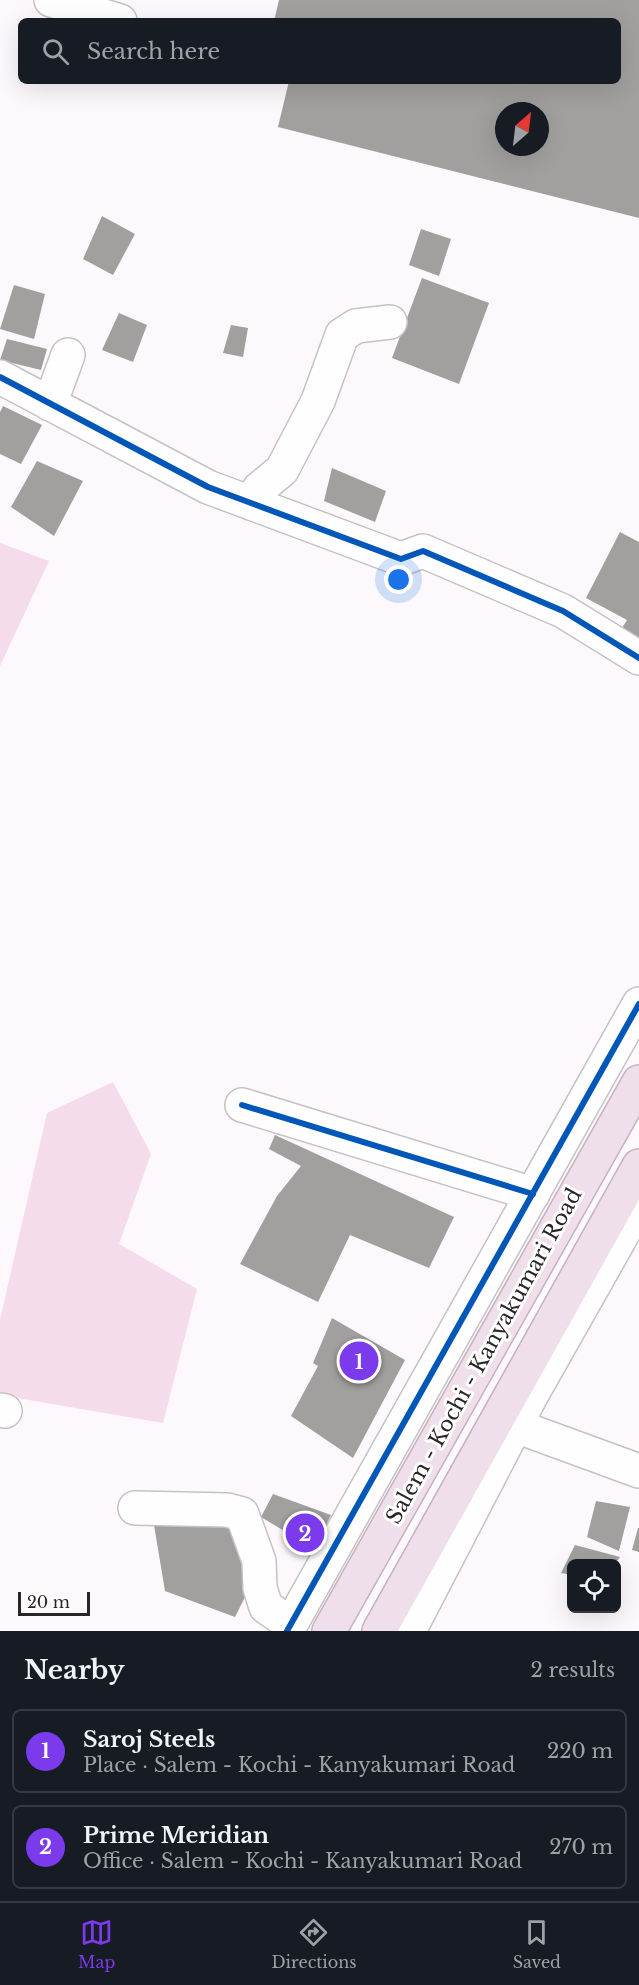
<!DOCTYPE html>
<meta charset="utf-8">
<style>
body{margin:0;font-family:"Libre Baskerville",serif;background:#242831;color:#f1f3f6}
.controls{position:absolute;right:18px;bottom:18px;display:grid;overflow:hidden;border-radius:9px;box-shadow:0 6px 24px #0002}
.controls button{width:54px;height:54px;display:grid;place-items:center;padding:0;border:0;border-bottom:2px solid #363941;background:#171b24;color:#f1f3f6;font:30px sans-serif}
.compass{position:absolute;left:495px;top:102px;width:54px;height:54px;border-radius:50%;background:#171b24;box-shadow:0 6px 24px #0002;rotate:28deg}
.scale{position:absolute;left:18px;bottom:15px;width:72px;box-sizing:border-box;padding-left:6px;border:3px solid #2a2628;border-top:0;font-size:16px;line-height:21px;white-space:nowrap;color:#2a2628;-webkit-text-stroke:4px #fff;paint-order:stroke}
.you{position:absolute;left:399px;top:580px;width:21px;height:21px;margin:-15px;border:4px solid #fff;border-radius:50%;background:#1a73e8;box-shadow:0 0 0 9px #1a73e833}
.badge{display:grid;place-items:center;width:39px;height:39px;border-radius:50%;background:#7c3aed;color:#fff;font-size:20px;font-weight:700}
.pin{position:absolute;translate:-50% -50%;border:3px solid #fff;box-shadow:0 2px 6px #0006}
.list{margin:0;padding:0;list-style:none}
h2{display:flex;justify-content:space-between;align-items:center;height:78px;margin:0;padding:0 24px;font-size:26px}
h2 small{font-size:20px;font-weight:400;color:#9ea1a6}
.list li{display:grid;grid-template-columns:39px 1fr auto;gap:18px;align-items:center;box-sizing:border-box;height:84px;margin:0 12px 12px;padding:0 12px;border:2px solid #363941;border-radius:9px}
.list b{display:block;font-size:22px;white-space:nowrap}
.list p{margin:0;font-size:20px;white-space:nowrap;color:#9ea1a6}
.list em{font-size:20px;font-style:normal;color:#9ea1a6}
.icon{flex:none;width:33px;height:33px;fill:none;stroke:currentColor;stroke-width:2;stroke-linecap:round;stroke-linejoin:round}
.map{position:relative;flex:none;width:639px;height:1631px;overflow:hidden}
.search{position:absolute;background:#171b24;box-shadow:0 6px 24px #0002;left:18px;right:18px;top:18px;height:66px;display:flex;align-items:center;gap:15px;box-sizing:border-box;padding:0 21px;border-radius:9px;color:#9ea1a6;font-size:22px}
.sheet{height:270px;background:#171b24}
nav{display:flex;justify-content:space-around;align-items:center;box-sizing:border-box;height:84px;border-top:2px solid #363941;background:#171b24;font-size:16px;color:#9ea1a6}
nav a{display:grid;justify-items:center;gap:3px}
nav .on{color:#7c3aed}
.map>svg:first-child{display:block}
.green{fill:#f4dceb}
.building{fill:#a29f9f;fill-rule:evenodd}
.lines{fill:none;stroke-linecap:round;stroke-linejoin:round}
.minor-casing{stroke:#c5c2c4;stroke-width:36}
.highway-casing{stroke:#c4b2be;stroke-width:36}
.minor{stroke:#fffefe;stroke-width:33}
.highway{stroke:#efdfea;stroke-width:33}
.cycleway-casing{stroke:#fff;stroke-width:10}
.cycleway{stroke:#0057b8;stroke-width:6}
.labels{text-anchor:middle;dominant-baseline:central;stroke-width:6;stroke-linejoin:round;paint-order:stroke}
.street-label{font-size:21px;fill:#2a2628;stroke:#fff}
</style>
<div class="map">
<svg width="639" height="1631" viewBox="0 0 639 1631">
<rect width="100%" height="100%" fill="#fdf8fb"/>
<g class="green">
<polygon points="0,543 49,561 0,666"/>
<polygon points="113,1082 151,1154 119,1244 197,1289 163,1423 0,1395 0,1320 47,1113"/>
</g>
<g class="building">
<path d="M279 0H639V218L278 127 289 81H618V21H274ZM504 111H540V147H504Z"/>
<polygon points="102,216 135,234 113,275 83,259"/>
<polygon points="421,229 451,239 439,276 409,265"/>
<polygon points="422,278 489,303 459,384 392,358"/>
<polygon points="14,285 45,294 34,339 0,329"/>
<polygon points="119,313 147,325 133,362 102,350"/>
<polygon points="231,325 248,328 243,357 223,353"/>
<polygon points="7,339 47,349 41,370 0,360"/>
<polygon points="3,406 42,425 21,464 0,454 0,412"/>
<polygon points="37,461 83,481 54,536 11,507"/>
<polygon points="332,468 386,491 375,522 324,501"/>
<polygon points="620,532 639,542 639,646 617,636 627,620 586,598"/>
<polygon points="275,1135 454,1217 429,1268 350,1235 318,1302 240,1264 277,1196 301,1166 269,1149"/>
<polygon points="332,1318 405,1360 353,1458 291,1416 318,1366 313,1363"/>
<polygon points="273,1494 331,1515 314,1549 261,1517"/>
<polygon points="596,1501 630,1507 619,1551 587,1537"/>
<polygon points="240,1518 251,1585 235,1617 165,1591 153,1519"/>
<polygon points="638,1528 639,1528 639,1552 632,1550"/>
<polygon points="575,1545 620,1557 615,1564 572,1564 572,1575 561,1573"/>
</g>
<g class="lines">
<g class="minor-casing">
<g id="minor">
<polyline points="51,0 120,21"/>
<polyline points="0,377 208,487 401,559 423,551 563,611 639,658"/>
<polyline points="50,404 68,355"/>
<polyline points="251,503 259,489 282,470 318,401 342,335 356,326 390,322"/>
<polyline points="242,1105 533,1194"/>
<polyline points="0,1410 5,1411"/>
<polyline points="516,1426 639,1471"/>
<polyline points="135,1508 227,1510 242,1514 259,1561 260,1588 266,1607 291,1624"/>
<polyline points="287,1631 639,1004"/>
<polyline points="409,1631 531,1396 639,1205"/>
</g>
</g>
<g class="highway-casing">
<g id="highway">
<polyline points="329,1631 639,1082"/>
<polyline points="379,1631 639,1166"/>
</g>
</g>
<use href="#minor" class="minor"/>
<use href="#highway" class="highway"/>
<g class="cycleway-casing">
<g id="cycleway">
<polyline points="0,377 208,487 401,559 423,551 563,611 639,658"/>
<polyline points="242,1105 533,1194"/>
<polyline points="287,1631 639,1004"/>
</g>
</g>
<use href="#cycleway" class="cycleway"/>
</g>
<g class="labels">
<g class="street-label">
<text transform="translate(484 1356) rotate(-61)">Salem - Kochi - Kanyakumari Road</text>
</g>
</g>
</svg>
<div class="controls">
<button><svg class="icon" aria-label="locate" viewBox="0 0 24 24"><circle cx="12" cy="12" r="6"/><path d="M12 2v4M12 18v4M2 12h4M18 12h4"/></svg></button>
</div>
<svg class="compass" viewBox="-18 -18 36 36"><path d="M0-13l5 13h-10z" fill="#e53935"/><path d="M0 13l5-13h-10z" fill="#9ea1a6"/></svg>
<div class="scale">20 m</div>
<div class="you"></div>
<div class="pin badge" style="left:359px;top:1361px">1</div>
<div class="pin badge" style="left:305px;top:1533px">2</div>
<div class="search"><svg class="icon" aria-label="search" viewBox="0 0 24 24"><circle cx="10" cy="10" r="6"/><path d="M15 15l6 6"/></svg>Search here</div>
</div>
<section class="sheet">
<h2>Nearby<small>2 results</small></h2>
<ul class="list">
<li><span class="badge">1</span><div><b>Saroj Steels</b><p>Place · Salem - Kochi - Kanyakumari Road</p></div><em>220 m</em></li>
<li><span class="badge">2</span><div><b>Prime Meridian</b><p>Office · Salem - Kochi - Kanyakumari Road</p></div><em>270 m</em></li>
</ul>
</section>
<nav>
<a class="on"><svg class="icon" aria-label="map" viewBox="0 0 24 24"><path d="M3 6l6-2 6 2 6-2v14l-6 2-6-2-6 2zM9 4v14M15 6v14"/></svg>Map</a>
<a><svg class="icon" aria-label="directions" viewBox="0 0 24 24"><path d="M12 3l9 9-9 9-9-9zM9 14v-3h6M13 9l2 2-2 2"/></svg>Directions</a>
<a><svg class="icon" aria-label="saved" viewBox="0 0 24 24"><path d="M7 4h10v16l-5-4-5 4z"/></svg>Saved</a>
</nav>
